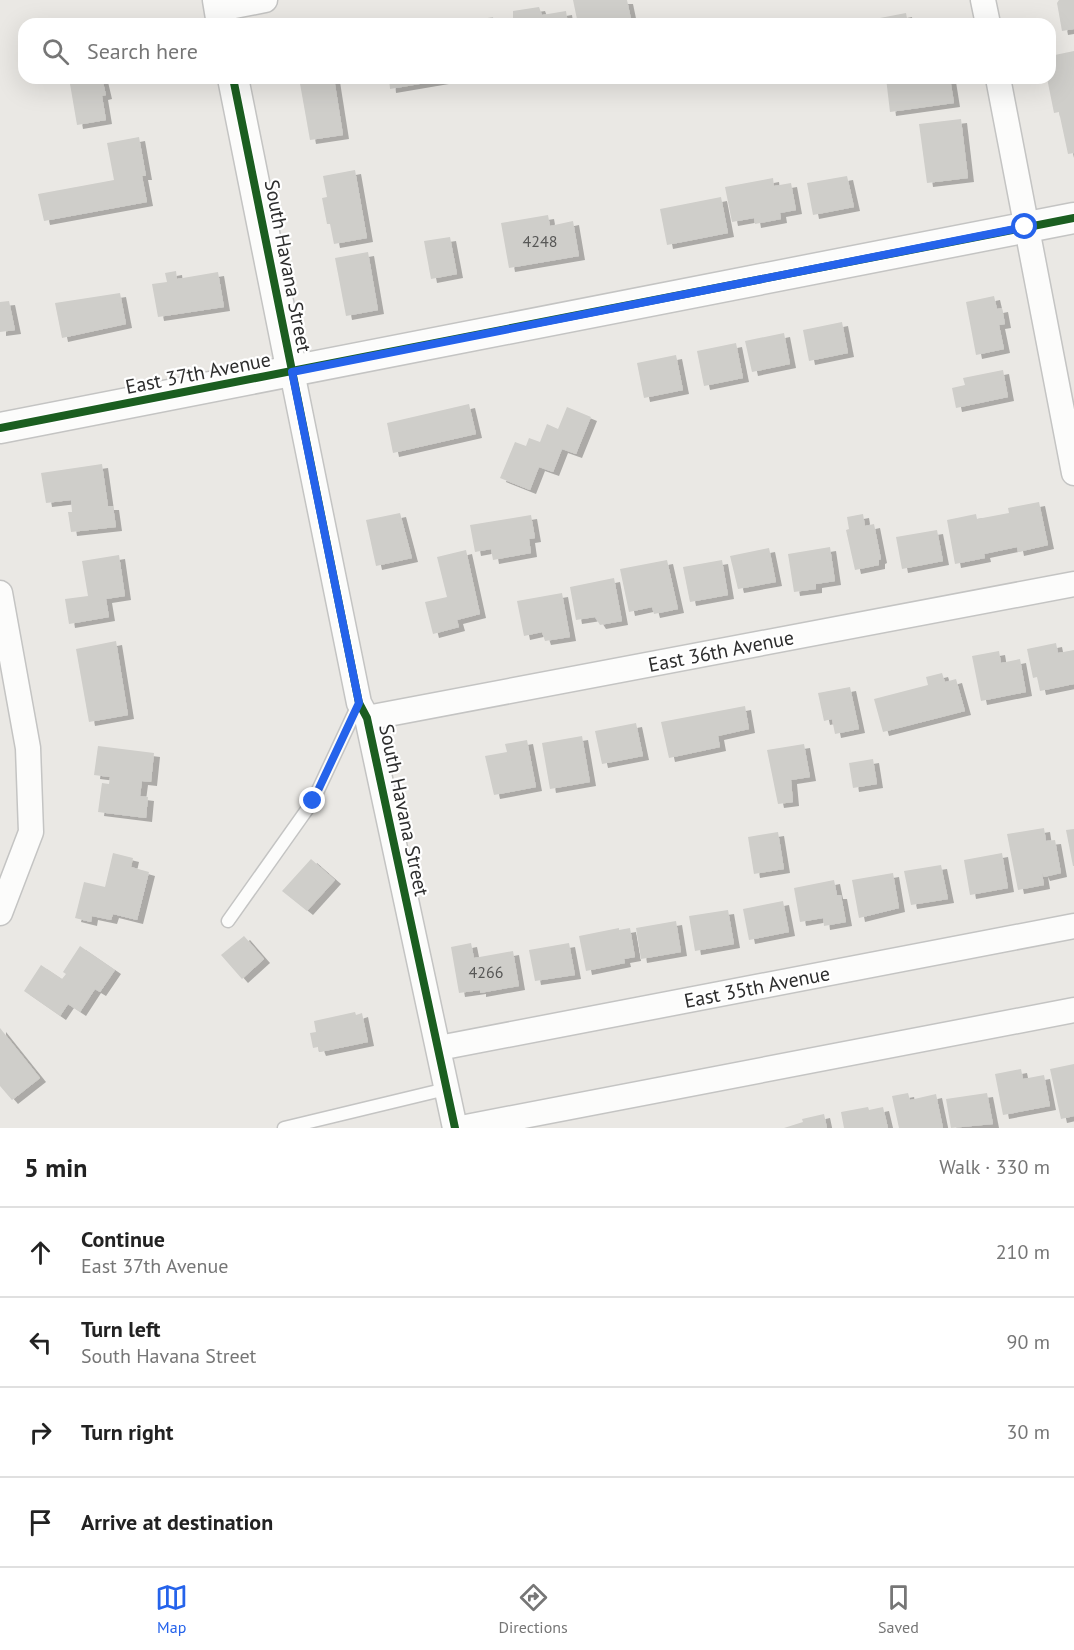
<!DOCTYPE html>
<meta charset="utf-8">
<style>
body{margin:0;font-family:"PT Sans",sans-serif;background:#f6f6f6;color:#222}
.stop{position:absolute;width:18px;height:18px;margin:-14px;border:4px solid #2563eb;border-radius:50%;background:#fff}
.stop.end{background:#2563eb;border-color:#fff;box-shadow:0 2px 6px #0008}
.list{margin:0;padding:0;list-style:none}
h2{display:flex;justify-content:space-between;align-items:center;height:78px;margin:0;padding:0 24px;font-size:26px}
h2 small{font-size:20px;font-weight:400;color:#767676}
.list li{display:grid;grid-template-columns:39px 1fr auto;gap:18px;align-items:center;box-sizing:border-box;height:90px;padding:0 24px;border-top:2px solid #e0e0e0}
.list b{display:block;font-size:22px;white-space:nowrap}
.list p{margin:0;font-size:20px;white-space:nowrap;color:#767676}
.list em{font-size:20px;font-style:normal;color:#767676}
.icon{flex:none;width:33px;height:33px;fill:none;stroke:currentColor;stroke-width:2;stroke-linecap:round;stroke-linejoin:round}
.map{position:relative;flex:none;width:1074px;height:1128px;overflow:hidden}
.search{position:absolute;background:#fff;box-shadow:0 6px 24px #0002;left:18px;right:18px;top:18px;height:66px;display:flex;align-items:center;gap:15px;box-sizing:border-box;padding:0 21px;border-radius:18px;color:#767676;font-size:22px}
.sheet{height:438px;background:#fff}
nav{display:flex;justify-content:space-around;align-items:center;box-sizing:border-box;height:84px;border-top:2px solid #e0e0e0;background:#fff;font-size:16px;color:#767676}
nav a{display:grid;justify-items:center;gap:3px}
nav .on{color:#2563eb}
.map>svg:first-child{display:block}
.building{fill:#cfceca;filter:url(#shadow)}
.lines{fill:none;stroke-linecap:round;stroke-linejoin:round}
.service-casing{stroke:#c4c4c3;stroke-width:15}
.minor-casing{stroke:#c4c4c3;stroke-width:27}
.tertiary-casing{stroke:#c4c4c3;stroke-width:33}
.service{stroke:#fcfcfb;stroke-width:12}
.minor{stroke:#fcfcfb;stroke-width:24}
.tertiary{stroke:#fcfcfb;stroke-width:30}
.cycleway-casing{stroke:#fff;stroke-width:11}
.cycleway{stroke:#1b5e20;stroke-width:8}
.route{stroke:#2563eb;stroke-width:8}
.labels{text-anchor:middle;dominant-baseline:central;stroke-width:4.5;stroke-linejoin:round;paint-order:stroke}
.number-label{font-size:16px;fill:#575756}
.street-label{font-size:20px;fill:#2d2d2d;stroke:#fff}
</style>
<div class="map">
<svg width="1074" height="1128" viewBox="0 0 1074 1128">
<defs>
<filter id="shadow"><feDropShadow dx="6" dy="4" stdDeviation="0" flood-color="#0004"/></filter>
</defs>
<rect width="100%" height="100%" fill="#eae8e4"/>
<g class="building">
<polygon points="573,0 627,0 632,24 578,24"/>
<polygon points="1059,0 1074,0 1074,29 1062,31 1057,3"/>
<polygon points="539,7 542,15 566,11 568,24 513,24 513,11"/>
<polygon points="906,13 908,24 859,24 859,22"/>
<polygon points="493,17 494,24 476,24 476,20"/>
<polygon points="473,19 474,24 452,24 452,23"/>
<polygon points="1074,51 1074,153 1068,154 1059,112 1054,113 1047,78 1050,78 1050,56"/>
<polygon points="69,78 102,78 106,95 102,96 106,120 77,125"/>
<polygon points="299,78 334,78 343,135 310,140"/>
<polygon points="389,78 443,78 443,80 390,89"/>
<polygon points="886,78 950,78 954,103 890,112"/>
<polygon points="961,119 968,178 927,183 919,124"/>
<polygon points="139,137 146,176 142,176 147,202 44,221 38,194 114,180 107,143"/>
<polygon points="355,170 367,238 334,244 330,224 327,224 322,198 327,197 323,176"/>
<polygon points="847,176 854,207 813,215 807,183"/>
<polygon points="773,178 774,186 791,183 796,210 780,213 781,219 755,224 754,218 732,222 725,187"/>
<polygon points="721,197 728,233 667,245 660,209"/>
<polygon points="548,215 550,226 573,221 579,256 509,268 501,223"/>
<polygon points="450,237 457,274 431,279 424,241"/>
<polygon points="368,252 378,310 346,316 335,258"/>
<polygon points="176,271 177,279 218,272 224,307 158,317 152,284 167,282 165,273"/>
<polygon points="120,293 126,324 62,338 55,303"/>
<polygon points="994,296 997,309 1002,308 1005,324 999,325 1004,349 976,355 966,302"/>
<polygon points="9,301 15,330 0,332 0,302"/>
<polygon points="842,322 848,353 809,361 803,330"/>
<polygon points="784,333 790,364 752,372 745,341"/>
<polygon points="736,343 743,378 704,386 697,351"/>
<polygon points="676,355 683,390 644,398 637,363"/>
<polygon points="1003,370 1008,397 956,408 952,388 965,385 963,378"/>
<polygon points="469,404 476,434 393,453 387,423"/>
<polygon points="567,407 591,417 576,454 562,449 553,472 539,467 530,490 500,478 515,442 526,446 529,438 540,442 547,424 558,429"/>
<polygon points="102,464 108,506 113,506 116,527 71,532 68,512 72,512 71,500 46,503 41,473"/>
<polygon points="1039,502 1048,545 1018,552 1017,547 984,554 985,558 955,564 947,520 976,514 977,519 1009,513 1008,508"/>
<polygon points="400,513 412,558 376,566 366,520"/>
<polygon points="863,514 865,526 874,524 881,559 879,560 879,565 855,570 846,530 849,529 847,517"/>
<polygon points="531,515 535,538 529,539 531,553 493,560 491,549 475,552 470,525"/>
<polygon points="937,530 943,561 902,569 896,537"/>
<polygon points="830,547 835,581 816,584 816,589 794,592 788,554"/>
<polygon points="769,548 776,582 738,589 730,556"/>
<polygon points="466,550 480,614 457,620 459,627 433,634 425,602 447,597 437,557"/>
<polygon points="119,555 125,596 106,599 109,617 69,624 65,599 88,596 82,561"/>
<polygon points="667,560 678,609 654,614 652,607 629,612 620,569"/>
<polygon points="722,560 728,595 690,602 683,567"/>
<polygon points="614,578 622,621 600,625 595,617 576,620 570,587"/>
<polygon points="562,593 570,637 545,641 542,632 524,636 517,601"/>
<polygon points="116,641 128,715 89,722 76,649"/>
<polygon points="1056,643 1058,653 1074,650 1074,684 1040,691 1037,677 1033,678 1027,649"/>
<polygon points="999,651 1001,663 1020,659 1026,692 981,701 972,656"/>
<polygon points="942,673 945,682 956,679 965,711 883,732 874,699 928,685 926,677"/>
<polygon points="850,687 859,729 835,734 832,719 824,721 818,693"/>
<polygon points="745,706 749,729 718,736 720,747 669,758 661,722"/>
<polygon points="636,723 643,756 602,764 595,731"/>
<polygon points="582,736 590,782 550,789 542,743"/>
<polygon points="527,740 536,787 494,795 485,756 507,752 505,744"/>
<polygon points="804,744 810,777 791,780 793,802 778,804 767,750"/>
<polygon points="98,746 154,753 151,782 142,781 140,796 148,797 146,818 98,812 102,783 109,784 110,777 94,775"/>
<polygon points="873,759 877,784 853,788 849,763"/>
<polygon points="1044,828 1046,841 1055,840 1061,873 1044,877 1042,873 1044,885 1018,890 1007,834"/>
<polygon points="1074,829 1074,866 1073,866 1066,830"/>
<polygon points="778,832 784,869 754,874 748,837"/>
<polygon points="113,853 133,858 131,867 149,872 137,920 113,914 111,920 92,916 91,922 75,918 84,882 105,887"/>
<polygon points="1002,853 1008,888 970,895 964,860"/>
<polygon points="311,859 335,880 307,911 282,891"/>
<polygon points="941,865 948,899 911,905 904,871"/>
<polygon points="893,873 899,908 859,918 852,880"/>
<polygon points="834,880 837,895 841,895 846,922 824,926 823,918 800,922 794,888"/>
<polygon points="783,901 789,932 749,940 743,909"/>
<polygon points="728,910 734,944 695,951 689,916"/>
<polygon points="676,921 681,952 641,959 636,928"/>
<polygon points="619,928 619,930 630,928 635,957 624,959 625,963 586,971 579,936"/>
<polygon points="244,936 264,959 242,979 221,955"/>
<polygon points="471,943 474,958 513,951 519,986 480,993 480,990 459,993 451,947"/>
<polygon points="569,943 575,975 535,981 529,950"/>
<polygon points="80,946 115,970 100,992 95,989 80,1012 68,1004 60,1016 24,991 41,965 62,979 66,974 63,972"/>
<polygon points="355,1012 356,1015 362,1013 368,1042 320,1052 318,1047 313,1048 310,1033 316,1032 314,1021"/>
<polygon points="0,1028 40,1078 12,1100 0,1086"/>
<polygon points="1074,1064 1074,1116 1061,1119 1050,1069"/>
<polygon points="1021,1069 1023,1079 1044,1075 1050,1106 1003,1115 995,1074"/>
<polygon points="908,1093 910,1100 936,1094 943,1128 899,1128 892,1096"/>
<polygon points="987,1093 993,1124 951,1128 946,1099"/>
<polygon points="868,1107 869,1110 883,1107 888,1128 844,1128 841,1112"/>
<polygon points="824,1114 827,1128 784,1128 803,1122 802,1119"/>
</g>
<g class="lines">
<g class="service-casing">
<g id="service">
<polyline points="228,921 313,801 359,703"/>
<polyline points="284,1128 446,1089"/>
</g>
</g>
<g class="minor-casing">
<g id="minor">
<polyline points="983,0 988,24"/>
<polyline points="219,9 265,0"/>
<polyline points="998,78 1074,473"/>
<polyline points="292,372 359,703 367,718 455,1128"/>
<polyline points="0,593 28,748 31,832 0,913"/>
<polyline points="367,718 1074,584"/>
<polyline points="439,1048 1074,926"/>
<polyline points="461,1128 1074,1010"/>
</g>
</g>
<g class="tertiary-casing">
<g id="tertiary">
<polyline points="218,0 222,24"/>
<polyline points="233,78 292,372"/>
<polyline points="0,428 1074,218"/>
</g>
</g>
<use href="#service" class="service"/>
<use href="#minor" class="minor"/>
<use href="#tertiary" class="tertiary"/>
<g class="cycleway-casing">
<g id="cycleway">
<polyline points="233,78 359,703 367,718 455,1128"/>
<polyline points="0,428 1074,218"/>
</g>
</g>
<use href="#cycleway" class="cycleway"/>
</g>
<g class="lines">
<polyline class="route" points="313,801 359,703 292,372 1025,227"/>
</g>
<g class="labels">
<g class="number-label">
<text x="540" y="241">4248</text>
<text x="486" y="972">4266</text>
</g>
<g class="street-label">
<text transform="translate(288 266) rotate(79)">South Havana Street</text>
<text transform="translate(198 373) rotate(-11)">East 37th Avenue</text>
<text transform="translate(721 651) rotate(-11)">East 36th Avenue</text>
<text transform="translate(404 810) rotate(78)">South Havana Street</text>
<text transform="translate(757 987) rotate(-11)">East 35th Avenue</text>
</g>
</g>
</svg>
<div class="stop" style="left:1025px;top:227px"></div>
<div class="stop end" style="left:313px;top:801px"></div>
<div class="search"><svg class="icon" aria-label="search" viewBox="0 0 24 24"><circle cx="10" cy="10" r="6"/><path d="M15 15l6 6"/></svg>Search here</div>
</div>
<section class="sheet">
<h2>5 min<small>Walk · 330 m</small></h2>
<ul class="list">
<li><svg class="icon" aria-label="ahead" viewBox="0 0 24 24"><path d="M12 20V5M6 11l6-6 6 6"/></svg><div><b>Continue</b><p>East 37th Avenue</p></div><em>210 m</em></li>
<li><svg class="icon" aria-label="left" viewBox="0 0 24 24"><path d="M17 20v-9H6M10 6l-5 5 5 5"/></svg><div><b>Turn left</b><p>South Havana Street</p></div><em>90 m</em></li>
<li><svg class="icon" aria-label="right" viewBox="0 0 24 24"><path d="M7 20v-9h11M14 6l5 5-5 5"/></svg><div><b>Turn right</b></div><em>30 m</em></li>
<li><svg class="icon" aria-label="arrive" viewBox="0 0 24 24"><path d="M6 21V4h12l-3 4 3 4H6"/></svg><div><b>Arrive at destination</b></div></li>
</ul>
</section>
<nav>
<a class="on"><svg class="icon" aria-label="map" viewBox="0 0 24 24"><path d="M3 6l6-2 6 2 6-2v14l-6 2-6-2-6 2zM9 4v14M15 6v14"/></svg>Map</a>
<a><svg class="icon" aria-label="directions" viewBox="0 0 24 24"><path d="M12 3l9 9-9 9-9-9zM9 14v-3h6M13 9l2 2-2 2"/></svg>Directions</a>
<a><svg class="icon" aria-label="saved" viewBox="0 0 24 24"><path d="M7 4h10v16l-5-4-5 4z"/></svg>Saved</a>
</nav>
